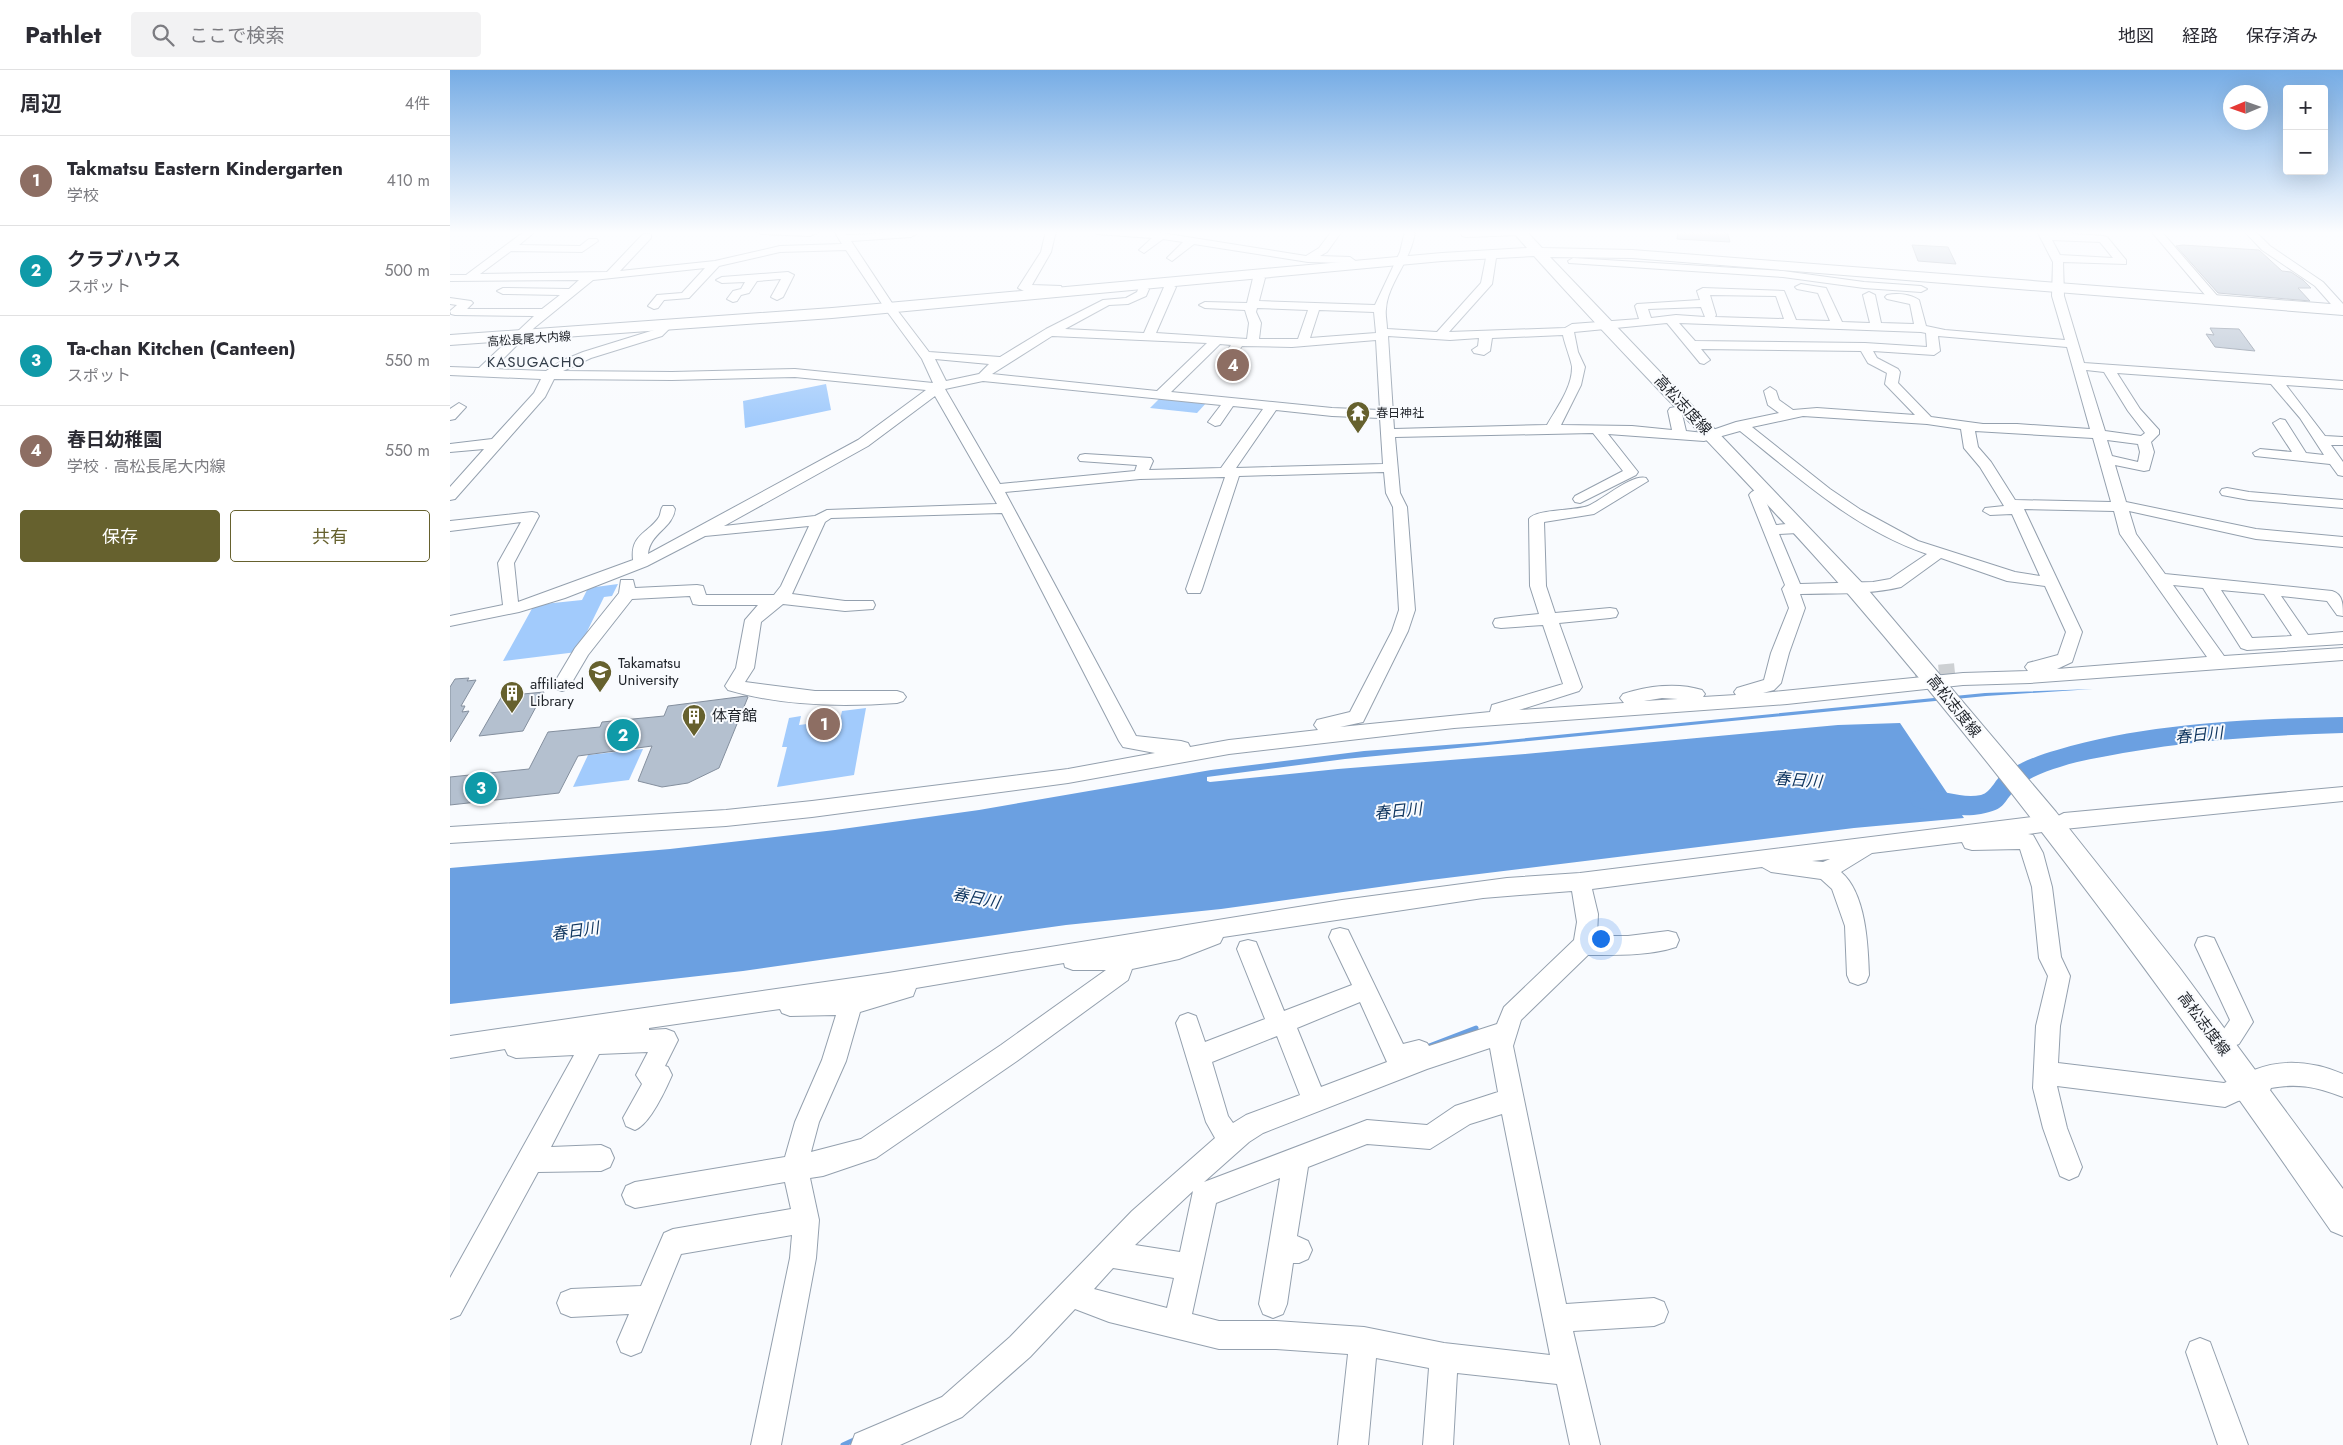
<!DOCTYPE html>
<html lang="ja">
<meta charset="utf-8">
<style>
body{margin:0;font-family:Jost,"Noto Sans JP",sans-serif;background:#f2f2f3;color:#2b2b33}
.controls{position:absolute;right:15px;top:15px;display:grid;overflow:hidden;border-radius:5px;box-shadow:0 5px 20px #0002}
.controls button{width:45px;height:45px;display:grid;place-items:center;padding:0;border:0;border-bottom:1px solid #e1e1e2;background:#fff;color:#2b2b33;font:25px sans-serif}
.compass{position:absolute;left:1773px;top:15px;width:45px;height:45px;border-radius:50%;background:#fff;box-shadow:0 5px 20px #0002;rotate:268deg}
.you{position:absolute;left:1150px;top:868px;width:18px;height:18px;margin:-12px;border:4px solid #fff;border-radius:50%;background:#1a73e8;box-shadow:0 0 0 8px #1a73e833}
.badge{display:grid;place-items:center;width:32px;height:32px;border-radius:50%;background:#66612e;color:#fff;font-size:16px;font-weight:700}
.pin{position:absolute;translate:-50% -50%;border:2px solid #fff;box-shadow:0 1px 5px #0006}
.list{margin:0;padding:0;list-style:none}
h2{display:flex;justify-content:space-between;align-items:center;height:65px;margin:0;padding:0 20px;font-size:21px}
h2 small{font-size:16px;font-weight:400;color:#7c7c81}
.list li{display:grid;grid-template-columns:32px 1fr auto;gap:15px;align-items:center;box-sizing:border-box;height:90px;padding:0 20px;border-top:1px solid #e1e1e2}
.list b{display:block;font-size:19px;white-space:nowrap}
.list p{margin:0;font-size:16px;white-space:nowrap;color:#7c7c81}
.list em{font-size:16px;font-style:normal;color:#7c7c81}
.actions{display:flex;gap:10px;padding:15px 20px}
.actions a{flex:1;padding:11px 0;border:1px solid #66612e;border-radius:5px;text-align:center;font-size:18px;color:#66612e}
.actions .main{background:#66612e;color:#fff}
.icon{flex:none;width:28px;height:28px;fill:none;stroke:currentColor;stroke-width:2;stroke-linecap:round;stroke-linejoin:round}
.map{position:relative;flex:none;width:1893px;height:1375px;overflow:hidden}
header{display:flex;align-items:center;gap:30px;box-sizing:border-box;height:70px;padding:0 25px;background:#fff;border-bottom:1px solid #e1e1e2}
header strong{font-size:24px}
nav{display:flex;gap:28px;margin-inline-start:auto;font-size:18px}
.search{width:350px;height:45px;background:#f2f2f3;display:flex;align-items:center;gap:12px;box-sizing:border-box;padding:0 18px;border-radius:5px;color:#7c7c81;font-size:19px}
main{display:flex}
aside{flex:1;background:#fff}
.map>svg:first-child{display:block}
.green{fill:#a2cbfc}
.water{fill:#6ba0e1}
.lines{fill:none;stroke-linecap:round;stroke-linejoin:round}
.stream{stroke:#6ba0e1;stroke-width:5}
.river{fill:#6ba0e1;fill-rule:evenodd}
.building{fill:#b4c0cf;stroke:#848f9e}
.minor-tunnel{stroke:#cdd0d3;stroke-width:16;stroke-dasharray:16 8;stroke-linecap:butt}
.minor-casing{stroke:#94a0ae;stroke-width:2}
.major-casing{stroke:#94a0ae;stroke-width:2}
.minor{fill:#fff;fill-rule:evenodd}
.major{fill:#fff;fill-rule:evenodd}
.labels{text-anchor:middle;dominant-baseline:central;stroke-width:4;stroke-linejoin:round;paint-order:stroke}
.far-street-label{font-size:12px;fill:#1f2329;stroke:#f9fbfe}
.far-poi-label{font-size:12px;fill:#1f2329;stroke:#f9fbfe;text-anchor:start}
.far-quarter-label{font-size:15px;letter-spacing:1px;fill:#323c48;stroke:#f9fbfe}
.street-label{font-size:15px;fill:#1f2329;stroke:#f9fbfe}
.poi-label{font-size:15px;fill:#1f2329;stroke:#f9fbfe;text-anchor:start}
.water-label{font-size:16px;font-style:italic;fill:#123861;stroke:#f9fbfe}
</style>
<header>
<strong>Pathlet</strong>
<div class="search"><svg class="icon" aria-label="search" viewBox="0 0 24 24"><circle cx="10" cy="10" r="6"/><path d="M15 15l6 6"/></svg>ここで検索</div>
<nav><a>地図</a><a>経路</a><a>保存済み</a></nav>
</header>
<main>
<aside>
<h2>周辺<small>4件</small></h2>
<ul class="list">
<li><span class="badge" style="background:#8d6e63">1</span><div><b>Takmatsu Eastern Kindergarten</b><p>学校</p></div><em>410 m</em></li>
<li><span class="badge" style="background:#0f9aa8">2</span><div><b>クラブハウス</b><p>スポット</p></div><em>500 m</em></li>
<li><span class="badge" style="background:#0f9aa8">3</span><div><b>Ta-chan Kitchen (Canteen)</b><p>スポット</p></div><em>550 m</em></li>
<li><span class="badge" style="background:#8d6e63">4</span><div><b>春日幼稚園</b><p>学校 · 高松長尾大内線</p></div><em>550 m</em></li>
</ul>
<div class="actions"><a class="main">保存</a><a>共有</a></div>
</aside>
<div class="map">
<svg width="1893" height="1375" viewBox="0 0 1893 1375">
<rect width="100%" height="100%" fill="#f9fbfe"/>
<g class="green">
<polygon points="376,314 381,340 295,358 293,331"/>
<polygon points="711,327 758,331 747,343 700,338"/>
<polygon points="168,514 162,526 154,527 127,582 53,591 84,535 132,530 138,518"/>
<polygon points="416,638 404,705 327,717 337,677 332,677 339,648 351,646 349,655 390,650 392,641"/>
<polygon points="193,679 179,710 123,717 138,685"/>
</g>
<polygon class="water" points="1643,619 1536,626 895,689 757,707 757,711 760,712 888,699 1075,684 1388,655 1450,653 1514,748 1404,758 972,811 771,839 616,855 293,901 0,934 0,798 220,779 385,760 529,740 761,700 914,681 1037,672 1535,623"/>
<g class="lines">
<g class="stream">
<polyline points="974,978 1026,958"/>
<polyline points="393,1375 406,1369"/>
</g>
<path class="river" d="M1893 647V663C1820 665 1746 670 1673 683 1653 687 1630 690 1610 697 1596 701 1577 708 1566 719 1551 734 1557 739 1531 744 1510 748 1483 742 1463 736L1460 729 1463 722C1485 715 1508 730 1531 725 1542 722 1545 708 1555 702 1571 692 1589 685 1607 680 1697 653 1800 649 1893 647Z"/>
</g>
<g class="building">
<polygon points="1228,161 1277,161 1280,172 1227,169"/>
<polygon points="1462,175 1498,177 1506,194 1468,191"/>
<polygon points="1733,175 1809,180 1832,201 1841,202 1853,210 1861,218 1848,218 1860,231 1768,223 1726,176"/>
<polygon points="1760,258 1789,259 1805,281 1765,277 1756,264 1764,265"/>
<polygon points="19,608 17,611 26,610 11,636 15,636 12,642 19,641 0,672 0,617 5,609"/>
<polygon points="94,622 73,661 29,666 52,626"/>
<polygon points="296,626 298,627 269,698 238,713 212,717 188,711 202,676 128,686 109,723 0,735 0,707 79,699 98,662 150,657 152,652 214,646 218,636"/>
</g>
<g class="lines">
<polyline class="minor-tunnel" points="1465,605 1506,601"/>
<g class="minor-casing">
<g id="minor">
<path d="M75 161H86L69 175 130 176 139 169H147L148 171 132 182 61 181 30 204 157 202 193 164H201V168L170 201 265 191 330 176 392 174 384 161H394L397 165 465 162 466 164 461 167 401 171 444 236 479 282 550 287 596 259 653 230 676 228 687 222 689 217 693 216 699 219 696 226 678 234 659 235 615 259 694 263 714 217 720 214 726 217 706 263 797 269 799 253 795 240 755 238 749 235 755 232 797 233 803 208 809 205 815 208 809 231 925 235 950 182 955 161H965C962 190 937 214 936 239 935 245 937 252 937 259L987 262 1031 213 1036 188 1041 185 1046 188 1042 214 999 262 1115 258 1122 254 1189 249 1185 236 1187 234 1250 230 1247 221 1253 218 1334 221 1346 250 1380 251 1368 223 1347 219 1345 217 1351 214 1376 218 1392 252 1420 253 1413 225 1419 222 1425 225 1431 253 1464 254 1460 234 1437 229 1435 227 1437 225C1447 223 1460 224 1469 230L1476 256 1495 260 1615 270 1602 226 1603 192 1587 161 1653 166 1657 167 1676 190V194L1613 192 1614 226 1634 293 1893 311V319L1836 315 1875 366 1893 367V375H1881L1893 392V406L1888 405 1880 394 1805 386 1803 383 1810 379 1842 382 1823 353 1830 349 1835 350 1856 383 1874 385 1850 348 1821 314 1667 303 1690 339 1709 360V364L1701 372 1704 382 1699 400 1694 401 1665 395 1676 432 1806 459 1893 467V477L1806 469 1679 441 1686 464 1715 504 1882 521C1893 524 1893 535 1893 546L1887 545 1877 531 1831 526 1858 565 1893 562V574L1797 580 1791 578 1753 518 1723 515 1774 586 1893 578V590L1580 613 1513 615 1337 634 1004 658 779 684 618 713 362 747 276 756 0 773V757L276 740 362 731 618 699 705 683 673 677 669 671 552 443 381 448 375 452 342 524 395 531H423L425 535 423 539 395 541 333 534 311 552 304 598 295 612 365 621H447L453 623 456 627 453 631 447 633C391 637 332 636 278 620L275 616 286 598 295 550 308 535H249L243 534 240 526 182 529 138 585 118 619 112 621 106 619 103 615 125 578 169 523 171 510H183L185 518 247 515 253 516 256 525H324L331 516 359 456 255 466 197 496 115 528 69 542 0 556V546L53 535 48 493 71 452 0 461V451L82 442 87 443 89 446 64 493 68 532 183 490C180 464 199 463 209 447 211 444 210 440 213 436H223L225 439C223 458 200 463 198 484L408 370 476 320 345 307 222 310 104 309 95 327 5 429 0 430V417L34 379 0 382V374L42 369 84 323 91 309 0 305V297L29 298 84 246 5 245 1 244 0 241 7 235 0 234V228L21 231 23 233 17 239H92L110 225 53 224 47 221 53 218 119 219 129 210 0 211V205H16ZM1602 170 1650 172 1663 188 1610 185ZM396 180 436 240 472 289 483 313 345 299 222 302 113 301 141 288 212 266 219 259 213 255 204 260 133 282 111 291 96 301 43 299 84 258 143 210 255 198 232 223 207 225 198 236 204 239 208 238 214 230 239 228 269 196 330 182ZM1260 225 1326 226 1334 249 1265 247 1266 245ZM1251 237 1255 247 1226 245 1201 248 1198 239ZM807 238 858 240 848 269H809L811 253 806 242ZM869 240 924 242 926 263 860 268ZM1217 253 1250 293 1254 294 1260 290 1251 279 1411 281 1418 293 1437 303 1435 314 1465 345 1367 338 1343 340 1329 330 1326 321 1320 317 1314 321 1318 335 1329 343 1286 352 1254 363 1236 361 1232 344 1242 342 1244 339 1237 335 1220 338 1218 341 1222 360 1182 356 1111 355 1131 315 1135 297 1128 282 1124 262ZM1229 253 1471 262 1476 263 1477 277 1415 273 1245 271ZM1113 265C1114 272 1123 295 1122 298 1122 318 1106 339 1097 355L944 359 938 266 1000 270 1029 268 1028 276 1022 280 1024 283 1034 285 1040 281 1042 268ZM602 266 757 273 707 321 542 304ZM1488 266 1617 277 1640 359 1567 354H1533L1481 347 1448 313 1450 302 1448 299 1427 288 1423 281 1484 285 1490 281ZM926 270 930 340 882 338 721 322 770 274 781 275 771 289 777 293 781 292 792 276 842 277ZM485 289 539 294 529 304 496 311ZM1636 300 1654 302 1678 341 1695 363 1691 366 1655 361ZM533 311 771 335 758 352 765 356 770 355 783 336 813 339 771 398 699 400 703 391 701 388 635 384 630 385 628 388 630 391 687 395 685 401 550 414 495 319ZM485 326 547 434 377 440 365 446 274 456 418 376ZM826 340 882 346 930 348 933 394 786 398ZM1353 346 1477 354 1511 359 1514 378 1530 397 1554 436 1535 438 1533 441 1540 445 1562 444 1590 506 1565 502 1468 471 1411 440 1380 419 1302 357ZM1290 361C1348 407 1405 460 1477 484L1440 509 1423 512 1350 514 1329 464 1348 463 1356 458 1348 453 1326 455 1314 427 1321 422 1319 419C1312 417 1303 419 1299 425L1335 515 1332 519 1339 538 1321 583 1314 610 1287 618 1284 622 1286 625 1253 627 1255 624 1252 620C1227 612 1197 616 1173 624L1170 628 1174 633 1069 640 1129 621 1132 617 1109 553 1160 548 1166 547 1168 543 1166 539 1160 538 1105 543 1096 516 1094 452 1144 444 1198 411 1196 408C1181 404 1153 430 1138 436 1125 441 1085 439 1079 449L1080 516 1089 544 1051 548 1045 549 1043 553 1045 557 1051 558 1093 555 1113 614 1042 635 1040 642 890 657 913 652 958 561 965 540 957 437 950 423 945 367 1143 363 1173 401 1125 426 1123 429 1125 432 1130 433 1186 405 1188 402 1158 364 1254 371ZM1525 361 1643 368 1661 432 1565 430 1541 392 1528 377ZM1657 370 1688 374 1690 382 1688 392 1662 386ZM934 402 936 423 943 437 949 540 942 561 900 642 867 650 864 655 868 660 779 670 740 677 738 673 731 671 686 666 555 422 690 409 775 407 736 519 738 523H750L752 519 789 406ZM1574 439 1664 441 1670 464 1757 587 1607 599 1622 592 1632 562ZM1491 488 1557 511 1595 516 1616 562 1608 585 1578 593 1575 597 1578 601 1513 603 1313 623 1324 620 1331 613 1339 583 1355 538 1350 524C1383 523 1418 525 1451 517ZM1771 520 1814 524 1842 566 1802 568ZM1212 628 1228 629 1194 631Z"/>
<polygon points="306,161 371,161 360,166 311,164"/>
<polygon points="596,161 606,161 601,182 582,215 611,216 614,223 608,226 604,225 602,221 574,221 568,218 591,182"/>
<polygon points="642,161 699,161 856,186 869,178 882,161 892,161 877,182 870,186 900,187 911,195 906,198 897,193 858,192 744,174 722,191 717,188 733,172 713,169 694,183 689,180 702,168 647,164"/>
<polygon points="1011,161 1074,161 1075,162 1070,165 1016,167 1012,166"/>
<polygon points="1701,161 1711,161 1770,229 1772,231 1770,233 1762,233"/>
<polygon points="1794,161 1805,161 1820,176 1873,212 1893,234 1893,243 1888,242 1865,216 1812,180"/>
<polygon points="1123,188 1333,201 1414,212 1471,216 1477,219 1471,222 1414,218 1333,207 1119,193 1118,191"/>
<polygon points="338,202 344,205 333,227 327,230 321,227 331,209 307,211 299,223 291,225 287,231 283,232 277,229 283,221 291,219 295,212 272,213 266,210 272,207"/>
<polygon points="9,333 16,337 5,349 0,350 0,339"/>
<polygon points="1777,418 1799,422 1893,430 1893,438 1799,430 1772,425 1770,422 1772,419"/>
<path d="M1893 717V731L1614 759 1607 756 1599 761 1578 764 1583 765 1593 783 1602 817 1611 887 1620 906 1610 956 1608 993 1774 1013 1786 1008 1801 1007 1804 1000C1834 988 1864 992 1893 1004V1027C1866 1017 1849 1013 1821 1018L1818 1025 1788 1031 1775 1037 1607 1016 1617 1058 1632 1097 1628 1106 1619 1110 1610 1106 1593 1058 1583 1018 1586 956 1598 906 1589 888 1582 817 1570 779 1522 780 1515 778 1512 772 1422 783 1391 802C1416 823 1418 875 1419 905L1416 912 1408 915 1400 912 1397 905 1395 856 1382 819 1371 809 1321 802 1312 797 1142 819 1148 844 1147 866H1178L1218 861 1226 863 1229 870 1226 877C1199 886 1166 885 1138 885L1071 950 1063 976 1116 1234 1204 1228 1214 1232 1218 1242 1214 1252 1204 1256 1123 1261 1150 1375H1120L1107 1314 1007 1303 1003 1375H973L979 1298 926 1288 918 1375H888L898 1284 826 1279H769L659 1252 625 1239 580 1287 512 1347 450 1375H401L405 1364 492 1327 560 1267 682 1141 765 1068 756 1052 726 953 730 946 738 943 746 946 755 972 815 949 787 879 790 872 798 870 806 872 834 941 902 915 879 867 882 860 890 858 898 860 953 974 969 970 977 973 979 976 1047 954 1054 937 1124 870 1127 852 1122 821 1033 828 773 867 770 873 729 889 682 899 678 910 567 991 426 1088 373 1106 360 1108 369 1150 366 1188 331 1375H301L340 1188 342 1165 231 1184 191 1282 181 1286 171 1282 167 1272 179 1244 121 1247 111 1243 107 1233 111 1223 121 1219 191 1216 214 1163 223 1159 341 1139 335 1112 185 1138 176 1134 172 1125 176 1116 185 1112 335 1087 345 1052 372 990 386 945 340 946 332 943 330 939 199 958V960L216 959 224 962 228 970 215 996 218 997 222 1005C215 1021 200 1054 185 1060L176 1056 173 1048 192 1014 186 1005 198 982 149 984 101 1077 151 1075 160 1079 164 1088 160 1097 151 1101 88 1102 10 1245 0 1249V1208L124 985 66 988 58 985 55 979 0 988V966L438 903 892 830 1057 808 1130 803 1599 745 1606 747 1614 743ZM1380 789 1373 792 1362 791ZM614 893 615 897 623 900H656L551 975 411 1069 361 1082 369 1052 396 991 410 942 463 926 466 918ZM910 932 937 992 871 1017 847 958ZM827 966 850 1025 796 1045 783 1053 778 1046 762 992ZM1040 978 1048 1022 1005 1036 977 1055 917 1050 754 1112 799 1072 813 1063 977 999ZM1052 1044 1100 1285 994 1273 914 1257 826 1251H769L742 1244 766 1133 830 1108 809 1234 813 1244 823 1248 833 1244 837 1234 843 1193H849L858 1189 862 1180 858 1171 847 1166 858 1097 917 1074 980 1079 1020 1054ZM743 1121 730 1182 685 1175ZM663 1198 724 1208 717 1238 644 1219Z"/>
<polygon points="1756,866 1764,868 1803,952 1789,974 1781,977 1773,974 1769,966 1780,950 1745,875 1748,868"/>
<polygon points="1750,1268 1760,1272 1798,1375 1768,1375 1736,1282 1740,1272"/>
</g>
</g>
<g class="major-casing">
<path id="major" d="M1062 161H1076L1092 178 1182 180 1893 235V245L1182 188 1100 187 1414 515 1606 742 1729 897 1893 1119V1166L1881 1161C1730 942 1573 727 1399 525 1298 409 1187 301 1084 186L992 191 382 248 0 275V265L382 238 992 183 1077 178Z"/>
</g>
<use href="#minor" class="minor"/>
<use href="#major" class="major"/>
</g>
<linearGradient id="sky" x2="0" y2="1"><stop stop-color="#76ace5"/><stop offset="0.46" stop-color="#fcfdff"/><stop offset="1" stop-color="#fcfdff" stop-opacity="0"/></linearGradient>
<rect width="1893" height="353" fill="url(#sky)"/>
<defs>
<g id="temple-pin" transform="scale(1.25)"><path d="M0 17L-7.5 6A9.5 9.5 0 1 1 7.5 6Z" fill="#66612e" stroke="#f9fbfe"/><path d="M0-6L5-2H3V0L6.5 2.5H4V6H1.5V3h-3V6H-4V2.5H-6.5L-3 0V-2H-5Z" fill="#fff"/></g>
<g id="university-pin" transform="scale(1.25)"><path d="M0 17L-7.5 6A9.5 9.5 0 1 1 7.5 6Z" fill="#66612e" stroke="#f9fbfe"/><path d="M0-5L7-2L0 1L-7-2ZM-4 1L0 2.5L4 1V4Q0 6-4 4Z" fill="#fff"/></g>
<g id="building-pin" transform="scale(1.25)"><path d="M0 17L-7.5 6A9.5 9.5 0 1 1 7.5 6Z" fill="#66612e" stroke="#f9fbfe"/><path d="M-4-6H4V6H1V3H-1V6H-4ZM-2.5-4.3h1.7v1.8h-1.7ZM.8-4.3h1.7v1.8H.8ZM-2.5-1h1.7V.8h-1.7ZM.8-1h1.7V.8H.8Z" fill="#fff"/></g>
</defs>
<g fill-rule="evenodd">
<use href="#temple-pin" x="908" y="343"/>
<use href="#university-pin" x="150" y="602"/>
<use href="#building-pin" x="62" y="623"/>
<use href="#building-pin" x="244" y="646"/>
</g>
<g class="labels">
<g class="far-street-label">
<text transform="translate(79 269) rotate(-4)">高松長尾大内線</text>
</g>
<g class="far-poi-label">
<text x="926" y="343">春日神社</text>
</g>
<g class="far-quarter-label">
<text x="86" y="292">KASUGACHO</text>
</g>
<g class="street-label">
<text transform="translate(1233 335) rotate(47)">高松志度線</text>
<text transform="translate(1504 636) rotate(51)">高松志度線</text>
<text transform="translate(1754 954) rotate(53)">高松志度線</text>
</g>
<g class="poi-label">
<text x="168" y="593">Takamatsu<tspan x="168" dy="17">University</tspan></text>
<text x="80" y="614">affiliated<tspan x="80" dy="17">Library</tspan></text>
<text x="262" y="646">体育館</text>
</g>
<g class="water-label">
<text transform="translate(1749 665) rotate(-6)">春日川</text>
<text transform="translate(1348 710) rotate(4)">春日川</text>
<text transform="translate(948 741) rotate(-6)">春日川</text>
<text transform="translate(526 828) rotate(11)">春日川</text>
<text transform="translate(125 861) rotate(-8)">春日川</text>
</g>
</g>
</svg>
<div class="controls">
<button>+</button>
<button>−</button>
</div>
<svg class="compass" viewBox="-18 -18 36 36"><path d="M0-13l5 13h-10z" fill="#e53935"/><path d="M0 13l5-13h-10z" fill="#7c7c81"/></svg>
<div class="you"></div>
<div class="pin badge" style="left:374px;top:654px;background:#8d6e63">1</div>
<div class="pin badge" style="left:173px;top:665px;background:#0f9aa8">2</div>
<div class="pin badge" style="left:31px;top:718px;background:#0f9aa8">3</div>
<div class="pin badge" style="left:783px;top:295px;background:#8d6e63">4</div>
</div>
</main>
